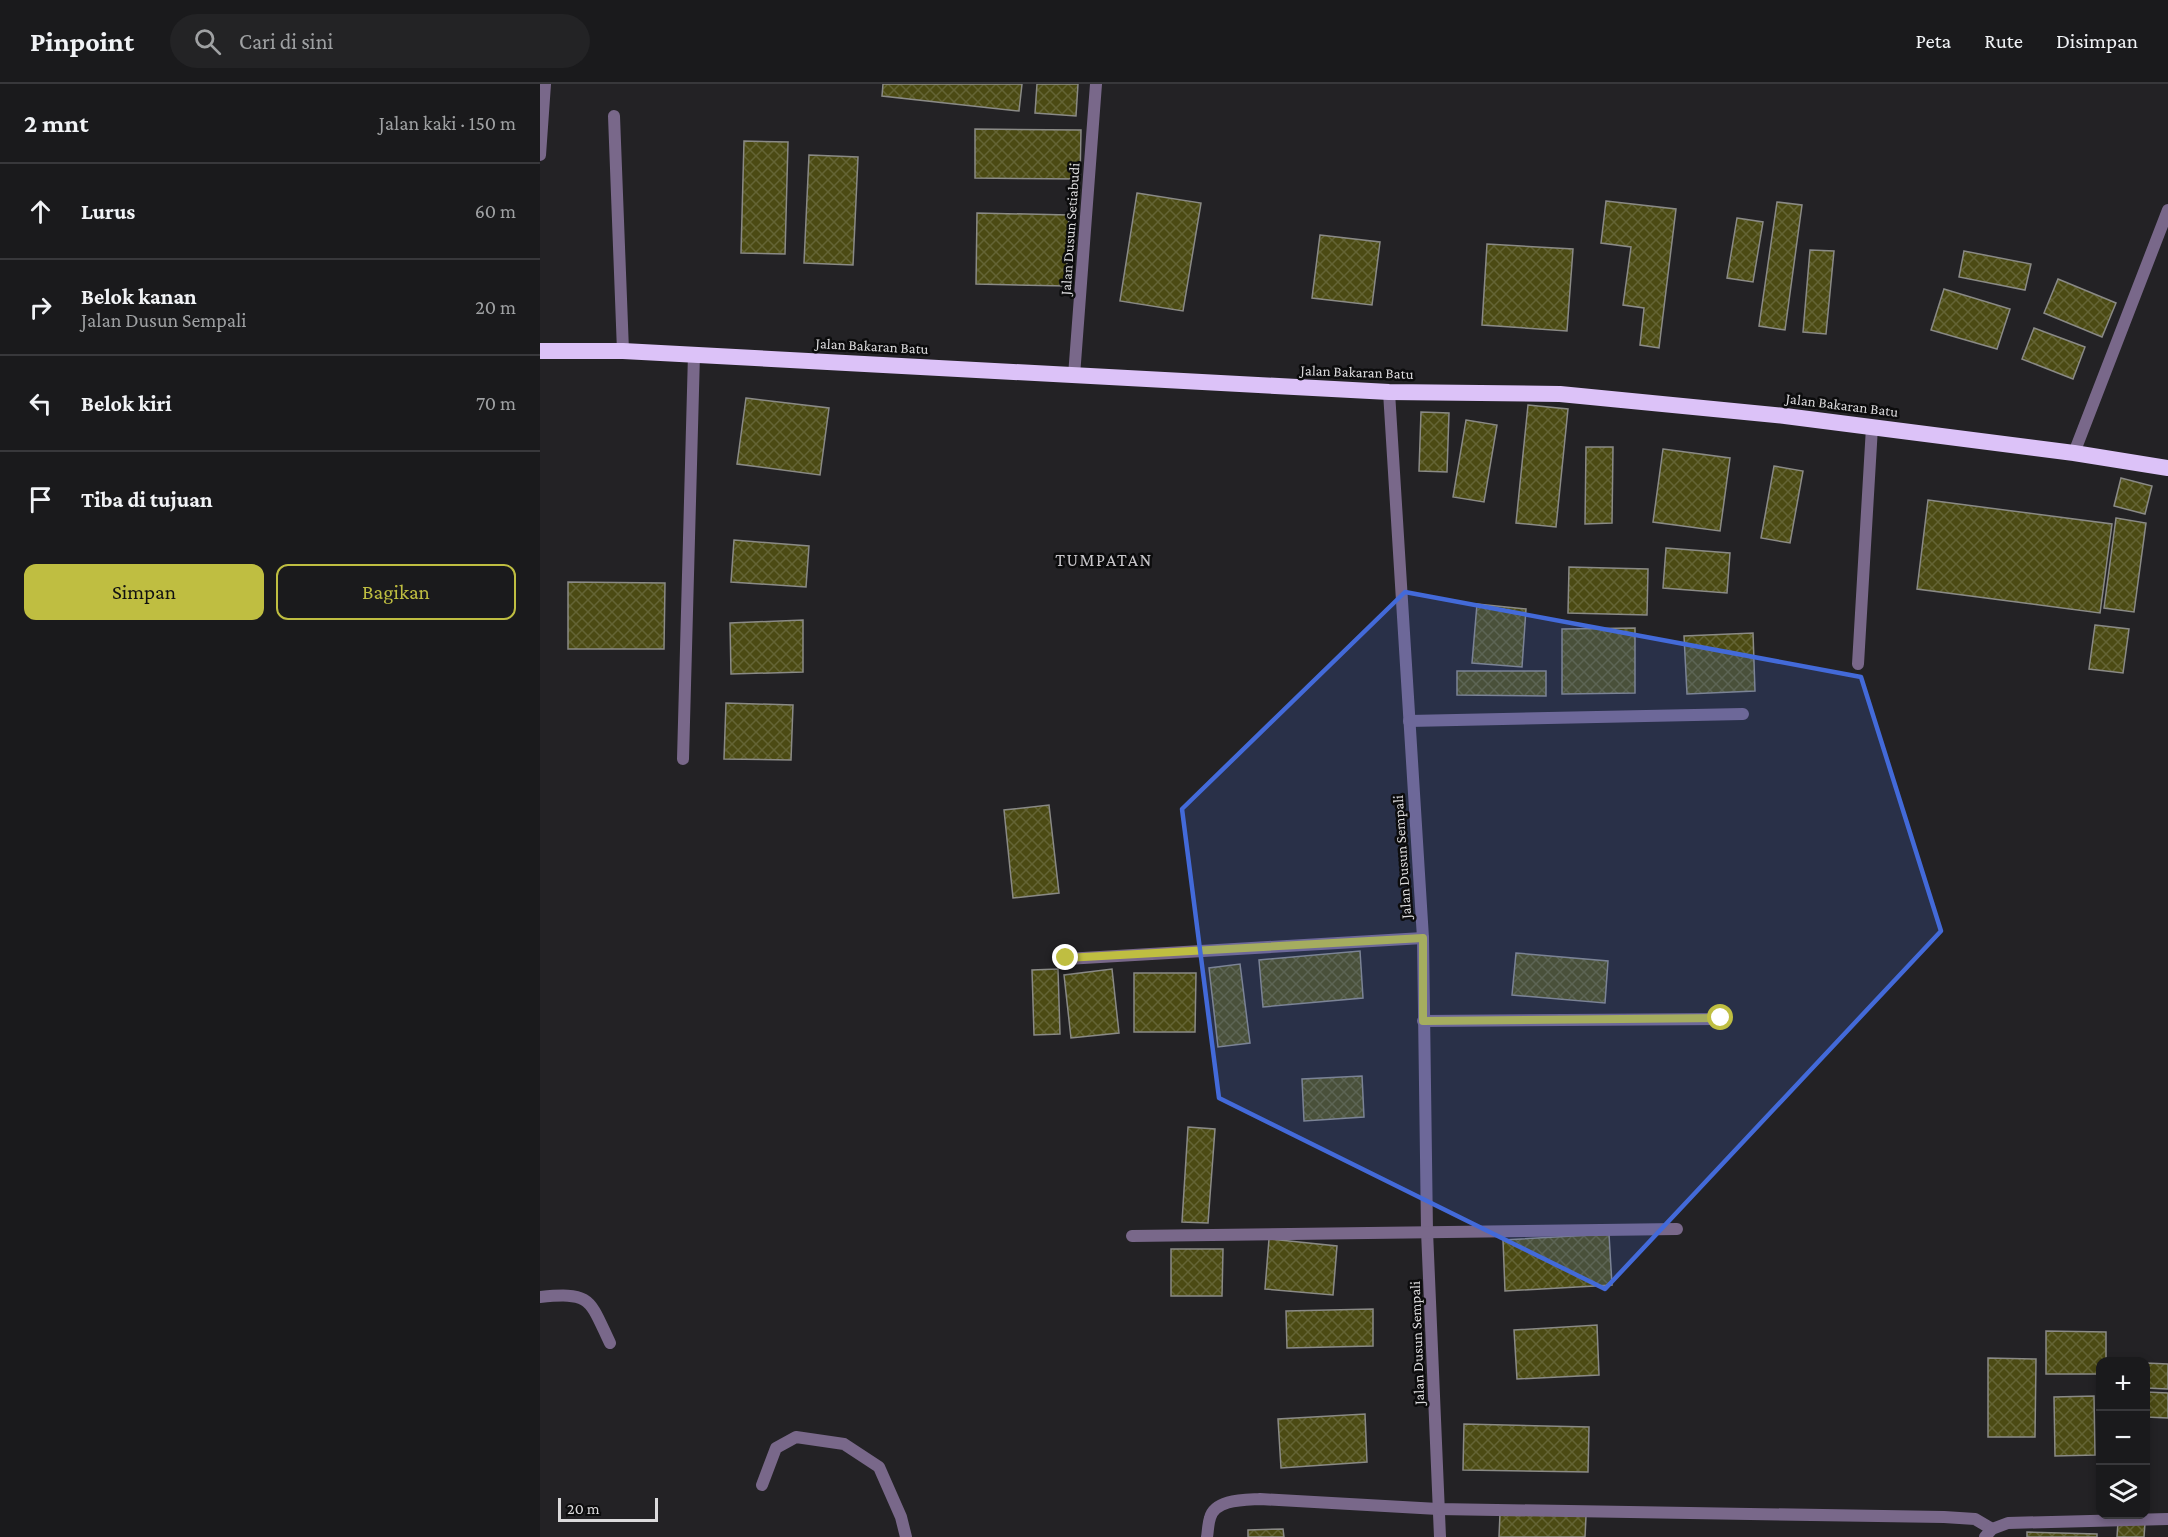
<!DOCTYPE html>
<html lang="id">
<meta charset="utf-8">
<style>
body{margin:0;font-family:"Crimson Pro",serif;background:#232325;color:#f1f3f6}
.controls{position:absolute;right:18px;bottom:18px;display:grid;overflow:hidden;border-radius:12px;box-shadow:0 3px 9px #0003}
.controls button{width:54px;height:54px;display:grid;place-items:center;padding:0;border:0;border-bottom:2px solid #38383b;background:#1a1a1c;color:#f1f3f6;font:30px sans-serif}
.scale{position:absolute;left:18px;bottom:15px;width:100px;box-sizing:border-box;padding-left:6px;border:3px solid #dbdadc;border-top:0;font-size:16px;line-height:21px;white-space:nowrap;color:#dbdadc;-webkit-text-stroke:4px #0c0c0d;paint-order:stroke}
.stop{position:absolute;width:18px;height:18px;margin:-14px;border:4px solid #bfbe41;border-radius:50%;background:#fff}
.stop.end{background:#bfbe41;border-color:#fff;box-shadow:0 2px 6px #0008}
.list{margin:0;padding:0;list-style:none}
h2{display:flex;justify-content:space-between;align-items:center;height:78px;margin:0;padding:0 24px;font-size:26px}
h2 small{font-size:20px;font-weight:400;color:#9fa1a3}
.list li{display:grid;grid-template-columns:39px 1fr auto;gap:18px;align-items:center;box-sizing:border-box;height:96px;padding:0 24px;border-top:2px solid #38383b}
.list b{display:block;font-size:22px;white-space:nowrap}
.list p{margin:0;font-size:20px;white-space:nowrap;color:#9fa1a3}
.list em{font-size:20px;font-style:normal;color:#9fa1a3}
.actions{display:flex;gap:12px;padding:18px 24px}
.actions a{flex:1;padding:14px 0;border:2px solid #bfbe41;border-radius:12px;text-align:center;font-size:21px;color:#bfbe41}
.actions .main{background:#bfbe41;color:#111}
.icon{flex:none;width:33px;height:33px;fill:none;stroke:currentColor;stroke-width:2;stroke-linecap:round;stroke-linejoin:round}
.map{position:relative;flex:none;width:1628px;height:1453px;overflow:hidden}
header{display:flex;align-items:center;gap:36px;box-sizing:border-box;height:84px;padding:0 30px;background:#1a1a1c;border-bottom:2px solid #38383b}
header strong{font-size:28px}
nav{display:flex;gap:33px;margin-inline-start:auto;font-size:21px}
.search{width:420px;height:54px;background:#232325;display:flex;align-items:center;gap:15px;box-sizing:border-box;padding:0 21px;border-radius:33px;color:#9fa1a3;font-size:22px}
main{display:flex}
aside{flex:1;background:#1a1a1c}
.map>svg:first-child{display:block}
.building{fill:url(#building-cross-hatch);stroke:#8a8a86;stroke-width:1.5}
.lines{fill:none;stroke-linecap:round;stroke-linejoin:round}
.service{stroke:#79688a;stroke-width:12}
.minor{stroke:#79688a;stroke-width:12}
.trunk{stroke:#dcc2f8;stroke-width:16}
.route{stroke:#bfbe41;stroke-width:8}
.marked{fill:#436ad9;fill-opacity:0.2;stroke:#436ad9;stroke-width:4.5;stroke-linejoin:round}
.labels{text-anchor:middle;dominant-baseline:central;stroke-width:5;stroke-linejoin:round;paint-order:stroke}
.street-label{font-size:15px;fill:#dbdadc;stroke:#0c0c0d}
.quarter-label{font-size:18px;letter-spacing:1.5px;fill:#c7c5c9;stroke:#0c0c0d}
</style>
<header>
<strong>Pinpoint</strong>
<div class="search"><svg class="icon" aria-label="search" viewBox="0 0 24 24"><circle cx="10" cy="10" r="6"/><path d="M15 15l6 6"/></svg>Cari di sini</div>
<nav><a>Peta</a><a>Rute</a><a>Disimpan</a></nav>
</header>
<main>
<aside>
<h2>2 mnt<small>Jalan kaki · 150 m</small></h2>
<ul class="list">
<li><svg class="icon" aria-label="ahead" viewBox="0 0 24 24"><path d="M12 20V5M6 11l6-6 6 6"/></svg><div><b>Lurus</b></div><em>60 m</em></li>
<li><svg class="icon" aria-label="right" viewBox="0 0 24 24"><path d="M7 20v-9h11M14 6l5 5-5 5"/></svg><div><b>Belok kanan</b><p>Jalan Dusun Sempali</p></div><em>20 m</em></li>
<li><svg class="icon" aria-label="left" viewBox="0 0 24 24"><path d="M17 20v-9H6M10 6l-5 5 5 5"/></svg><div><b>Belok kiri</b></div><em>70 m</em></li>
<li><svg class="icon" aria-label="arrive" viewBox="0 0 24 24"><path d="M6 21V4h12l-3 4 3 4H6"/></svg><div><b>Tiba di tujuan</b></div></li>
</ul>
<div class="actions"><a class="main">Simpan</a><a>Bagikan</a></div>
</aside>
<div class="map">
<svg width="1628" height="1453" viewBox="0 0 1628 1453">
<defs>
<pattern id="building-cross-hatch" width="8" height="8" patternUnits="userSpaceOnUse" patternTransform="scale(1.5)"><rect width="8" height="8" fill="#4b4a13"/><path d="M0 0l8 8M0 8l8-8" fill="none" stroke="#646435"/></pattern>
</defs>
<rect width="100%" height="100%" fill="#232225"/>
<g class="building">
<polygon points="343,0 482,0 479,27 342,12"/>
<polygon points="497,0 538,0 536,32 495,29"/>
<polygon points="435,45 541,46 540,95 435,94"/>
<polygon points="204,57 248,58 245,170 201,169"/>
<polygon points="269,71 318,73 313,181 264,179"/>
<polygon points="597,109 661,119 643,227 580,217"/>
<polygon points="1066,117 1136,125 1119,264 1100,261 1104,224 1083,221 1091,163 1061,159"/>
<polygon points="1237,118 1262,121 1245,246 1219,242"/>
<polygon points="437,129 529,131 526,202 436,200"/>
<polygon points="1197,134 1223,138 1213,198 1187,194"/>
<polygon points="780,151 840,158 832,221 772,214"/>
<polygon points="947,160 1033,165 1027,247 942,241"/>
<polygon points="1270,166 1294,167 1286,250 1263,248"/>
<polygon points="1424,167 1491,180 1485,206 1419,193"/>
<polygon points="1518,195 1576,219 1562,253 1504,229"/>
<polygon points="1404,205 1470,225 1457,265 1391,246"/>
<polygon points="1494,244 1545,263 1533,295 1482,275"/>
<polygon points="206,314 289,324 280,391 197,380"/>
<polygon points="988,321 1028,325 1016,443 976,439"/>
<polygon points="881,328 909,329 907,388 879,387"/>
<polygon points="926,336 957,341 944,418 913,413"/>
<polygon points="1046,363 1073,363 1072,439 1045,440"/>
<polygon points="1123,365 1190,374 1180,447 1113,438"/>
<polygon points="1234,382 1263,387 1250,459 1221,454"/>
<polygon points="1581,394 1612,402 1605,430 1574,422"/>
<polygon points="1388,416 1572,440 1560,529 1377,505"/>
<polygon points="1576,434 1606,439 1594,528 1564,524"/>
<polygon points="194,456 269,462 266,503 191,498"/>
<polygon points="1126,464 1190,469 1187,509 1123,504"/>
<polygon points="1029,483 1108,485 1107,531 1028,529"/>
<polygon points="28,498 125,499 124,565 28,565"/>
<polygon points="937,520 986,525 982,583 932,579"/>
<polygon points="263,536 263,588 191,590 190,539"/>
<polygon points="1555,541 1589,545 1583,589 1549,585"/>
<polygon points="1095,544 1095,609 1022,610 1022,545"/>
<polygon points="1213,549 1215,607 1147,610 1144,552"/>
<polygon points="917,587 1006,587 1006,612 917,611"/>
<polygon points="186,619 253,621 251,676 184,675"/>
<polygon points="509,721 519,809 473,814 464,726"/>
<polygon points="820,867 823,914 723,923 719,876"/>
<polygon points="976,869 1068,877 1065,919 972,911"/>
<polygon points="700,880 710,959 678,963 669,884"/>
<polygon points="518,885 520,950 494,951 492,886"/>
<polygon points="572,885 579,949 531,954 524,891"/>
<polygon points="594,889 656,889 655,948 594,948"/>
<polygon points="822,992 824,1033 764,1037 762,995"/>
<polygon points="648,1043 675,1045 668,1139 642,1138"/>
<polygon points="1069,1150 1072,1201 965,1207 963,1156"/>
<polygon points="729,1155 797,1162 793,1211 725,1205"/>
<polygon points="631,1165 683,1165 682,1212 631,1212"/>
<polygon points="833,1225 833,1262 747,1264 746,1227"/>
<polygon points="1057,1241 1059,1291 977,1295 974,1246"/>
<polygon points="1506,1247 1566,1248 1566,1278 1560,1278 1560,1290 1506,1290"/>
<polygon points="1448,1274 1496,1275 1495,1353 1448,1353"/>
<polygon points="1606,1279 1628,1280 1628,1305 1606,1304"/>
<polygon points="1606,1308 1628,1309 1628,1334 1606,1333"/>
<polygon points="1554,1312 1555,1371 1515,1372 1514,1313"/>
<polygon points="825,1330 827,1378 741,1384 738,1335"/>
<polygon points="924,1340 1049,1343 1048,1388 923,1386"/>
<polygon points="960,1430 1046,1432 1045,1453 959,1453"/>
<polygon points="1578,1438 1605,1439 1604,1453 1577,1453"/>
<polygon points="743,1445 744,1453 708,1453 708,1446"/>
<polygon points="1487,1448 1557,1450 1557,1453 1487,1453"/>
</g>
<g class="lines">
<g class="service">
<polyline points="74,32 83,267"/>
<polyline points="0,71 5,0"/>
<polyline points="1318,580 1332,343"/>
<polyline points="222,1401 236,1364 256,1353 304,1360 339,1383 361,1433 366,1453"/>
</g>
<g class="minor">
<polyline points="534,292 556,0"/>
<polyline points="849,308 883,854 887,1147 900,1453"/>
<polyline points="1534,369 1628,126"/>
<polyline points="869,637 1203,630"/>
<polyline points="143,675 154,270"/>
<polyline points="526,875 883,854"/>
<polyline points="883,937 1181,935"/>
<polyline points="592,1152 1137,1145"/>
<path d="M0 1213C52 1208 49 1215 70 1259"/>
<path d="M667 1453C668 1447 668 1440 670 1434 675 1415 705 1416 720 1415L898 1425 1404 1433 1435 1435 1452 1445"/>
<polyline points="1445,1453 1452,1445 1468,1439 1628,1435"/>
</g>
<polyline class="trunk" points="0,267 83,267 849,308 1020,310 1245,332 1534,369 1628,384"/>
</g>
<g class="lines">
<polyline class="route" points="526,874 883,854 883,937 1181,934"/>
</g>
<path class="marked" d="M865 508 1321 593 1401 847 1065 1205 679 1014 642 725Z"/>
<g class="labels">
<g class="street-label">
<text transform="translate(530 145) rotate(-86)">Jalan Dusun Setiabudi</text>
<text transform="translate(332 262) rotate(3)">Jalan Bakaran Batu</text>
<text transform="translate(817 288) rotate(2)">Jalan Bakaran Batu</text>
<text transform="translate(1302 321) rotate(7)">Jalan Bakaran Batu</text>
<text transform="translate(862 773) rotate(-94)">Jalan Dusun Sempali</text>
<text transform="translate(877 1259) rotate(-92)">Jalan Dusun Sempali</text>
</g>
<g class="quarter-label">
<text x="564" y="476">TUMPATAN</text>
</g>
</g>
</svg>
<div class="controls">
<button>+</button>
<button>−</button>
<button><svg class="icon" aria-label="layers" viewBox="0 0 24 24"><path d="M12 4l9 5-9 5-9-5zM3 14l9 5 9-5"/></svg></button>
</div>
<div class="scale">20 m</div>
<div class="stop" style="left:1181px;top:934px"></div>
<div class="stop end" style="left:526px;top:874px"></div>
</div>
</main>
